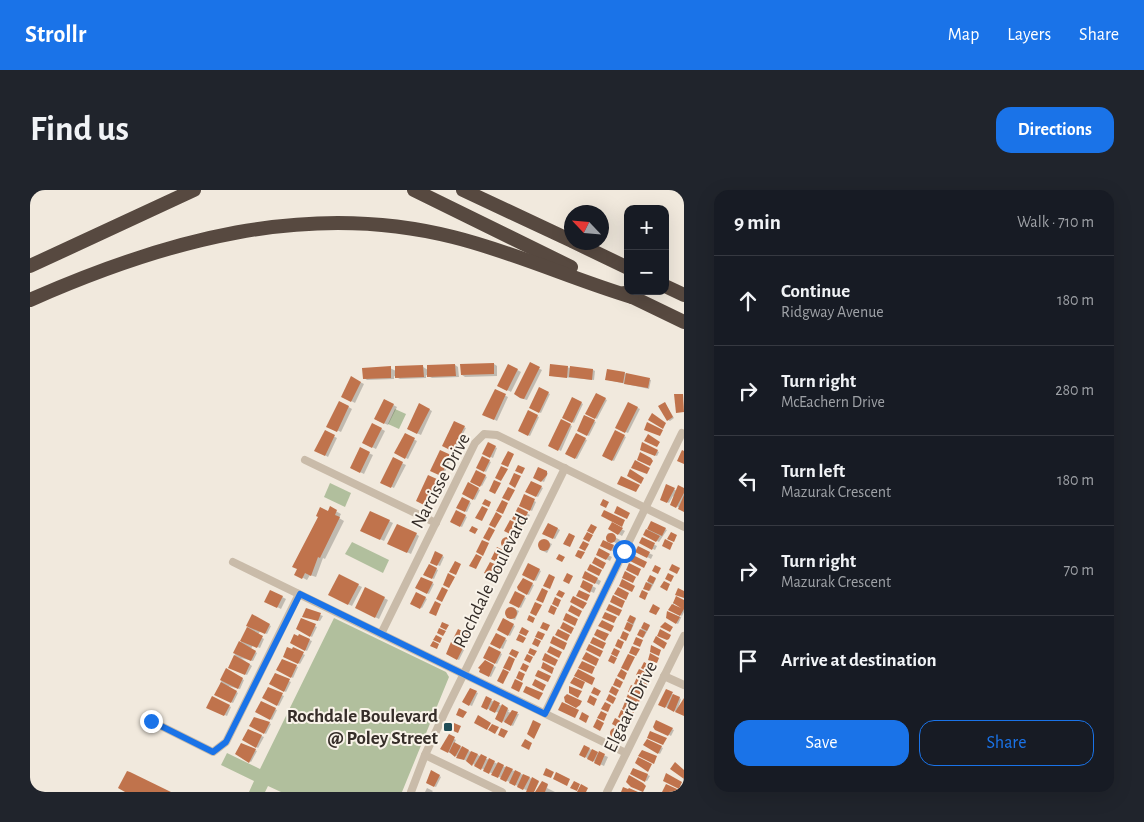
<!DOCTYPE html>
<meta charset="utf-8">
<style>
body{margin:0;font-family:"Alegreya Sans",sans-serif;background:#20242c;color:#f1f3f6}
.controls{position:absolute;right:15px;top:15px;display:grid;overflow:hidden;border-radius:10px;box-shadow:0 5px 20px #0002}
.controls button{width:45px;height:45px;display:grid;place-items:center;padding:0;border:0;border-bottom:1px solid #363941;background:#171b24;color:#f1f3f6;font:25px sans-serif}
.compass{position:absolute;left:534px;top:15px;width:45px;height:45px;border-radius:50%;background:#171b24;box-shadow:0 5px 20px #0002;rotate:296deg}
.stop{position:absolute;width:15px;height:15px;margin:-11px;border:4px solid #1a73e8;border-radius:50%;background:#fff}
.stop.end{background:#1a73e8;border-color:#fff;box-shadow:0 1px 5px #0008}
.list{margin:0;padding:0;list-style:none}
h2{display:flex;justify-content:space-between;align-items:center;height:65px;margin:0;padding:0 20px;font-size:21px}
h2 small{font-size:16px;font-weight:400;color:#9ea1a6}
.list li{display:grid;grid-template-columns:32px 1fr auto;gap:15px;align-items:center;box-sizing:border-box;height:90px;padding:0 20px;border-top:1px solid #363941}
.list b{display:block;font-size:19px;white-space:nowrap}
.list p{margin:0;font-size:16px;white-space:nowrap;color:#9ea1a6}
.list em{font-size:16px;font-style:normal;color:#9ea1a6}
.actions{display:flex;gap:10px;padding:15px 20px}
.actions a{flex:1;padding:11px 0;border:1px solid #1a73e8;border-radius:15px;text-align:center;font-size:18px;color:#1a73e8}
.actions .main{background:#1a73e8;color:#fff}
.icon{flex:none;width:28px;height:28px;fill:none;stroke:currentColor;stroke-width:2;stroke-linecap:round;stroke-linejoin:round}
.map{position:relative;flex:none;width:654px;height:602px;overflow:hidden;border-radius:15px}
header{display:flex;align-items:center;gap:30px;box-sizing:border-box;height:70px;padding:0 25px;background:#1a73e8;color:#fff}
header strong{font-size:24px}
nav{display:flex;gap:28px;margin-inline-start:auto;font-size:18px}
.intro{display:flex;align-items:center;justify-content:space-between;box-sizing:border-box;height:120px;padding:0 30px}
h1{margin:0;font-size:35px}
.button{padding:12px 22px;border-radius:15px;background:#1a73e8;color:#fff;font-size:18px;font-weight:700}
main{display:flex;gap:30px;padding:0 30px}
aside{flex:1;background:#171b24;border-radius:15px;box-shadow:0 5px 20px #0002}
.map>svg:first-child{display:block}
.green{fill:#b1bf9d}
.shadow{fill:#0003}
.building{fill:#c0734c}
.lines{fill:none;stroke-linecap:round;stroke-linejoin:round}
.street{stroke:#c9bba9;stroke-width:8}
.highway{stroke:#574940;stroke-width:14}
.route{stroke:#1a73e8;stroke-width:6}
.poi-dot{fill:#204d56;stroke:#f9f3e9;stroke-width:2}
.labels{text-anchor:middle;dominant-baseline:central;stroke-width:4;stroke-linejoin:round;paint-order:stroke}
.street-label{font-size:19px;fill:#362e29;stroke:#f9f3e9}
.poi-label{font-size:19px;font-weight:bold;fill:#362e29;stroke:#f9f3e9;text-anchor:end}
</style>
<header>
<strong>Strollr</strong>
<nav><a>Map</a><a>Layers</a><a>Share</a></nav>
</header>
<div class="intro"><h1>Find us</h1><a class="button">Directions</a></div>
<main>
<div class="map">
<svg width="654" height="602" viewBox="0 0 654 602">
<rect width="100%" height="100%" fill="#f1e9dd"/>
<g class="green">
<polygon points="365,219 376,224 369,239 358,234"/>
<polygon points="300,293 321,303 315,317 294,307"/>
<polygon points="322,352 359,370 353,383 315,364"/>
<polygon points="304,428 416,482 419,487 372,602 251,602 238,596 235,602 219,602 224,591 191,575 197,563 230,579"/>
</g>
<g class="shadow">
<polygon points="464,174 467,176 467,186 435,187 432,185"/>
<polygon points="500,174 512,180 497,210 490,208"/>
<polygon points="425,175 428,177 429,187 402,188 396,185 396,188 370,189 364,186 364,189 337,190 334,188 360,178 366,181 393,177 398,180 398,177"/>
<polygon points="478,175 491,182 481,202 469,195"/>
<polygon points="521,176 563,180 565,181 564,190 522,186"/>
<polygon points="594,183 621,190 619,199 578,190"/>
<polygon points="322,188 334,194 325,213 312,206"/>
<polygon points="510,199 520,204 511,223 501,218"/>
<polygon points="466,201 478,207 467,231 454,224"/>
<polygon points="566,204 577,210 567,229 557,223"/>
<polygon points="543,208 553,214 544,233 534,227"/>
<polygon points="354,210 367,217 358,235 345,229"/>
<polygon points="310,212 322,219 311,242 298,236"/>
<polygon points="635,213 644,228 640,231 638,230"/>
<polygon points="599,214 610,219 598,243 587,238"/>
<polygon points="390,215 402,221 391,245 378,239"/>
<polygon points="499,222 509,227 500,246 490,241"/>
<polygon points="555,227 566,232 559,246 549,241"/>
<polygon points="532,231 542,236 531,261 520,255"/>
<polygon points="425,233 436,238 424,261 414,256"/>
<polygon points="343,234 355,241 346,259 334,253"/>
<polygon points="295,242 307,248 298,267 286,260"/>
<polygon points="585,242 596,247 584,271 573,266"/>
<polygon points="375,245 387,251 378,269 366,263"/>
<polygon points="546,245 557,250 547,269 537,264"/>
<polygon points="459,254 467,258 463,268 453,263"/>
<polygon points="613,254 629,262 627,266 611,260"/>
<polygon points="330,259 343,265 334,284 322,278"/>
<polygon points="411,262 422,267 413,286 402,280"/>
<polygon points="452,268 461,272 456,282 448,277"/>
<polygon points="363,269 376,275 364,298 352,292"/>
<polygon points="509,278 518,283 514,292 504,288"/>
<polygon points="446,281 457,287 452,296 442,291"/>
<polygon points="399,287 410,292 398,316 387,310"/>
<polygon points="502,292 513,298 508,307 497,302"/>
<polygon points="438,294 450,300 445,310 433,303"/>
<polygon points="637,295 647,301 654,300 654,320 642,314 644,307 643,306 639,313 632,309"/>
<polygon points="495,306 506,312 502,321 491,315"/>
<polygon points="433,308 441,313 437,322 427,317"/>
<polygon points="300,318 311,324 309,328 314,331 295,369 293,368 286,387 280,385 277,390 266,384"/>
<polygon points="488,319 500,325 495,334 484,328"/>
<polygon points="340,322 363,333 354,351 332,340"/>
<polygon points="427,322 437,327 432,337 422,332"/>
<polygon points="480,332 493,338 488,347 476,341"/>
<polygon points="622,333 637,340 629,352 614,345"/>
<polygon points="519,334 530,340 525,349 514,344"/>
<polygon points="582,334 595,341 592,346 580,339"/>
<polygon points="578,343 590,350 588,354 576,348"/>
<polygon points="386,344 389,346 381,364 362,355"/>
<polygon points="476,347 485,351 481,360 472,356"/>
<polygon points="613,349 627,356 625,360 611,353"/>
<polygon points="513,350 522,354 517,363 509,359"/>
<polygon points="573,351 587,358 584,362 572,355"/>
<polygon points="608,358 623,365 621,369 606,361"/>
<polygon points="467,359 478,364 476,372 473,374 462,369"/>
<polygon points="569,360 582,367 580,371 567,364"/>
<polygon points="406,362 414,367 410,376 401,372"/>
<polygon points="460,373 473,379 468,389 456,382"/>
<polygon points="499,375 511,381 506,391 494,385"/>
<polygon points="400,376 408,380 404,389 395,385"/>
<polygon points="556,383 571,391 569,395 554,387"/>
<polygon points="309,386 332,397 322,416 300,405"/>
<polygon points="620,387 626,389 620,401 615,398"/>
<polygon points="392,388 404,394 399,404 387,398"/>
<polygon points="494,390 504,395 499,405 489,400"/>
<polygon points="554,392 566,398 564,403 551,397"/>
<polygon points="336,399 358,410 349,429 327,418"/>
<polygon points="241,401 256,409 251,419 236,411"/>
<polygon points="387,403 397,409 392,418 382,413"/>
<polygon points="486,403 496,408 491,418 481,412"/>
<polygon points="646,408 654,411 654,417 645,413 643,416 654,419 654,422 648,434 637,428 638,422 651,427 652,426 640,420"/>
<polygon points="480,417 489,421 485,430 476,426"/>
<polygon points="277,420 293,426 290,431 274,426"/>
<polygon points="223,426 241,436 237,444 230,441 228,445 234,449 230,458 223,455 221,459 227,463 223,471 211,468 222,476 217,485 199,477"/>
<polygon points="601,427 606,429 601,441 595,438"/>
<polygon points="272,430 287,437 282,447 268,439"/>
<polygon points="473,430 485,436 480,446 469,440"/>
<polygon points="614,433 620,436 614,447 609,445"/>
<polygon points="428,441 439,446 434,456 423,451"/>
<polygon points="265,445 282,451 277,461 261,453"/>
<polygon points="466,445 477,450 473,459 462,454"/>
<polygon points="422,454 434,460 429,470 417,464"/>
<polygon points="460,458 472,464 467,474 455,467"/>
<polygon points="263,459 275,465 270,474 255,466"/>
<polygon points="253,470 268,477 263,488 248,479"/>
<polygon points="455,472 466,477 461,487 451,482"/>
<polygon points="196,480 214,490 210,499 198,496 208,503 203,513 186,504"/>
<polygon points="246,485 261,492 256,502 241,494"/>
<polygon points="239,499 254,506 249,516 234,508"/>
<polygon points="441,500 448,503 442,516 433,512"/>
<polygon points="642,504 651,509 648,518 654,510 654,525 629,514"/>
<polygon points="183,507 201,517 197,526 178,517"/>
<polygon points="457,508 479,520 478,522 489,524 483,536 466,528 469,523 453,517"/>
<polygon points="232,513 247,520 242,530 227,522"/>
<polygon points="627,532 644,540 641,546 625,536"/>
<polygon points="239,533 241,534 236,544 221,536"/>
<polygon points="584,539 592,544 590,548 581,543"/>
<polygon points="218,540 234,547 228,558 214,549"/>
<polygon points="419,546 426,550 424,554 432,558 509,592 504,602 496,600 412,559"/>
<polygon points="617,550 633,558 630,564 615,555"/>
<polygon points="211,554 227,561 221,572 207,564"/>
<polygon points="555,557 578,567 574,576 551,565"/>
<polygon points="603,579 620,586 617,591 601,583"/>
<polygon points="402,581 411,587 406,597 397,593"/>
<polygon points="512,592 518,595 517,598 525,602 507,602"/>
<polygon points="397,598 403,601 402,602 395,602"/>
</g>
<g class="building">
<polygon points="500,172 510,177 494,209 490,208 484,204"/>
<polygon points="464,173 464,184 431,185 430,174"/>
<polygon points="425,174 426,186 397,187 397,175"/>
<polygon points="478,174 488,179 477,201 467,196"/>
<polygon points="520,174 538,176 537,188 519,186"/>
<polygon points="393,175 394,187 365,188 365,176"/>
<polygon points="361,176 361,188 333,189 332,178"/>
<polygon points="540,176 563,179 562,190 539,187"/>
<polygon points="577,179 595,182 593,193 575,190"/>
<polygon points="596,183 620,188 618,198 594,194"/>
<polygon points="321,186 331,192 321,212 311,207"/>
<polygon points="509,197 519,202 509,223 499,218"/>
<polygon points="465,199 476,204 464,230 452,225"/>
<polygon points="566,203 576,208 565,229 555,224"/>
<polygon points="644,204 653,204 654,222 646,223"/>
<polygon points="542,207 552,212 542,233 532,228"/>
<polygon points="354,209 364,214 354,234 344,229"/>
<polygon points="309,211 319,216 307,242 296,237"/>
<polygon points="598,212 608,217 595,243 585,238"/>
<polygon points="635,212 643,227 637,231 628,216"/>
<polygon points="389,213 400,219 387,244 377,239"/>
<polygon points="498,220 508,225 498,246 488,241"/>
<polygon points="622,223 636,233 633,239 618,230"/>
<polygon points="554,225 565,230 557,246 547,241"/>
<polygon points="531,229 541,234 528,261 518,256"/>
<polygon points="424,231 435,236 422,261 412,256"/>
<polygon points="617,232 633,240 630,246 614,240"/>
<polygon points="342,233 352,238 342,258 332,253"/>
<polygon points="295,240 305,245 295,266 284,261"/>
<polygon points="585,240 595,245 582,271 572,266"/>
<polygon points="375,243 385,248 375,269 364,263"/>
<polygon points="546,243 556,248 545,269 535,264"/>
<polygon points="618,244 630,252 627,257 614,251"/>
<polygon points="458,252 466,256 460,268 452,264"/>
<polygon points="612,252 628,260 625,266 610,260"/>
<polygon points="330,257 340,262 330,283 320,278"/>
<polygon points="410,260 421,265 411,286 400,281"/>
<polygon points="652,260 654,261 654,274 647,271"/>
<polygon points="478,261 484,264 478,277 471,274"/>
<polygon points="610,262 621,268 623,271 620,276 607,270"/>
<polygon points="452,266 460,270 454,282 446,278"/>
<polygon points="363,267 373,272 361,298 350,293"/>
<polygon points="605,270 620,278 617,284 601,278"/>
<polygon points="488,275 495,278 492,284 485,281"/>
<polygon points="471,276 478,279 471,291 465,288"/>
<polygon points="508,277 517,281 517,285 511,292 503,288"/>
<polygon points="600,279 614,288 611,294 597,286"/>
<polygon points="446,280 456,285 450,297 440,292"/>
<polygon points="484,283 491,286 485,298 479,294"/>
<polygon points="398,285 409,290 396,316 386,311"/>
<polygon points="591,286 610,295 606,302 587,294"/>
<polygon points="464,290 471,293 465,304 459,301"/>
<polygon points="501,291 512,296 506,307 495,302"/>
<polygon points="438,292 449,298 443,310 432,304"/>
<polygon points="636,294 645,298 637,313 630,310"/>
<polygon points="648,295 654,298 654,303 646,318 640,315"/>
<polygon points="478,297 485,300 479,311 472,308"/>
<polygon points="494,304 505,309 500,321 489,316"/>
<polygon points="654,305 654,322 648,319"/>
<polygon points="432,307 440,311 435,322 426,318"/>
<polygon points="455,309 461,312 459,317 452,314"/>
<polygon points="573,309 579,312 576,318 570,315"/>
<polygon points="472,310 478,313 473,324 466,321"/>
<polygon points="300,316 307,320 305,325 310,327 290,368 288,367 281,386 275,383 272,389 264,385 267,379 262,377 288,327 286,326 290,317 298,321"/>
<polygon points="452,316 458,319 452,331 445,328"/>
<polygon points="587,316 600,323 597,329 584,323"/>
<polygon points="488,317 498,322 493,334 482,329"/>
<polygon points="426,320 436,325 430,337 420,332"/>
<polygon points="574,320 595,330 592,337 571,326"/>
<polygon points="340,321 360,330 350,350 330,341"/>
<polygon points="466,322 472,326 465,338 459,335"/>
<polygon points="480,330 492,336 486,347 474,341"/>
<polygon points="621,331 636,338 632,346 617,339"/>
<polygon points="582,332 593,338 588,345 578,339"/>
<polygon points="518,333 528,338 523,349 512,344"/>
<polygon points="367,334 387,343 377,363 357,354"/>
<polygon points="561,334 567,337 563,344 557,341"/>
<polygon points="442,336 448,339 445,344 439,341"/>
<polygon points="459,337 465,340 459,351 453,348"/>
<polygon points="616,339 630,346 626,352 613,345"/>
<polygon points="557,342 563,345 559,352 553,349"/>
<polygon points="641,342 647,345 644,352 637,349"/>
<circle cx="581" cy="348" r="5"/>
<polygon points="539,343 545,346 540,357 533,354"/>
<circle cx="477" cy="353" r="6"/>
<polygon points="612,347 625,353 622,360 609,353"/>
<circle cx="514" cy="355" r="6"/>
<polygon points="635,349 643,353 640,360 632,356"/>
<polygon points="452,350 459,353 453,366 446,362"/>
<polygon points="573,350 584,355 581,361 570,356"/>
<polygon points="553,351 559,354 555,361 549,358"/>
<polygon points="608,356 620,362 617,368 605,362"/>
<polygon points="467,357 477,362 474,372 472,371 471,374 461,369"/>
<polygon points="569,358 580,364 576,370 566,365"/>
<polygon points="548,360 555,362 551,369 545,366"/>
<polygon points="405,361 413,365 407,376 400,373"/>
<polygon points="446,364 452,367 446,379 439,376"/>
<polygon points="529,364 535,367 532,372 526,369"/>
<polygon points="603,365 617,372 614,378 600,371"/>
<polygon points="565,367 576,373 573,379 562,373"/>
<polygon points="425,371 431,374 426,385 419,382"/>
<polygon points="460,372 471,377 466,389 454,383"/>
<polygon points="498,373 510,379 504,391 492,385"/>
<polygon points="599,373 611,379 608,386 596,380"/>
<polygon points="399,374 407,378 402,389 393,385"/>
<polygon points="560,374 572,380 569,386 557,380"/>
<polygon points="642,374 650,378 647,384 639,380"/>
<polygon points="625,375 631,378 628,384 622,381"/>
<polygon points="555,381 568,388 565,394 552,388"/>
<polygon points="595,381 606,387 603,393 592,388"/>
<polygon points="418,383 425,387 419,398 413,395"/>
<polygon points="537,383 543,386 539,394 533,391"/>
<polygon points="638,383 644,386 641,392 635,389"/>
<polygon points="309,384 329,394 318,415 298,405"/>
<polygon points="519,384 525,387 520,399 513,396"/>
<polygon points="620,385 626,388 623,394 617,391"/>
<polygon points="391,387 403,392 397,404 385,398"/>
<polygon points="493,388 503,393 497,405 488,400 487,397"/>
<polygon points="592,389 605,396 602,402 589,396"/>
<polygon points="553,390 563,395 560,403 550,397"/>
<polygon points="634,391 640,394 637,401 630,397"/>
<polygon points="616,392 622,395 619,401 613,399"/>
<polygon points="335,397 355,407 345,428 325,418"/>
<polygon points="412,397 418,400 412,412 406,409"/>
<polygon points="588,397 599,403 596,410 584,404"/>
<polygon points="512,398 518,401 513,413 506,410"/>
<polygon points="648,398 654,401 654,408 645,405"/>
<polygon points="240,400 253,406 247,418 234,412"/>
<polygon points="529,400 535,403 532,408 526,405"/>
<polygon points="549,400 560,405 557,411 546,406"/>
<polygon points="612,400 618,403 615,410 609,407"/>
<polygon points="485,401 495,406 489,418 479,413"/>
<polygon points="386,402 396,407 390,419 380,414"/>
<polygon points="583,405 595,411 592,418 580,412"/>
<polygon points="543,406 557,413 553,419 540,412"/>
<polygon points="646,406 654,410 654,419 650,426 638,420 642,414 651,418 643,413"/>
<polygon points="525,407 531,410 528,417 522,414"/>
<polygon points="405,411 411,414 406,426 399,423"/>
<polygon points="505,412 512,415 506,426 500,423"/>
<polygon points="579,414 592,420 589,426 576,420"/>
<polygon points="623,414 630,418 626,425 619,422"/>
<polygon points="521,415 527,418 524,425 518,422"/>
<polygon points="541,415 552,421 549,427 538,421"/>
<circle cx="481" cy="423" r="6"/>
<polygon points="276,418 291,423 288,431 272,427"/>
<polygon points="637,421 650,427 646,434 636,428"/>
<polygon points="575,422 587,427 584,433 572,428"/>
<polygon points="536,423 548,429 545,436 533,430"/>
<polygon points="222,424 240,434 235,444 216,436"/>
<polygon points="499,425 505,428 503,433 497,430"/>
<polygon points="600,425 606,428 603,434 597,431"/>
<polygon points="271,428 286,434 280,447 266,439"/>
<polygon points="473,428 484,434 478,446 467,440"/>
<polygon points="572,430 584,436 581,442 568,436"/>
<polygon points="412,432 419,435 416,440 410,437"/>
<polygon points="513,432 520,435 517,441 510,438"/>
<polygon points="533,432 544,438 541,444 530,438"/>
<polygon points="597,432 603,435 600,442 594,439"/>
<polygon points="614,432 620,435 617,441 611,438"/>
<polygon points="635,432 643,437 640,442 630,437"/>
<polygon points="217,437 233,446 227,458 210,451"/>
<polygon points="492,437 499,441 496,446 489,443"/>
<polygon points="409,438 416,441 413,446 407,443"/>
<polygon points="428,439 438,444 435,454 432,456 422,451"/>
<polygon points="528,439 540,445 537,451 525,445"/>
<polygon points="567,439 579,444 575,451 564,445"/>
<polygon points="610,439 616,442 613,448 607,445"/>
<polygon points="630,439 641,445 639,449 637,450 627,446"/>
<polygon points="508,441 515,444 512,450 505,447"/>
<polygon points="593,441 599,444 596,451 590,448"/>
<polygon points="466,443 476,448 470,459 460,454"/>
<polygon points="264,444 268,446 269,444 280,449 275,461 260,453"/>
<polygon points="489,444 496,448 493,453 486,450"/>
<polygon points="406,445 412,448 410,453 403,450"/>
<polygon points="523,446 537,453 534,460 520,453"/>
<polygon points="626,446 637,453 634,459 623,452"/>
<polygon points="563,447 576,453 573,459 560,453"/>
<polygon points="606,447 613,450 610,457 603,454"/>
<polygon points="505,448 511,451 508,457 502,454"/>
<polygon points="588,449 594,452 591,459 585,456"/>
<polygon points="209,451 226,461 221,471 203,463"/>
<polygon points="403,451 409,454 407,459 400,456"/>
<polygon points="421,452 433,458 427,470 416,464"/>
<polygon points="559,454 573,461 570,467 556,460"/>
<polygon points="621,455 631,460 629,466 620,462"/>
<polygon points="459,456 471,462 465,474 453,468"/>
<polygon points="520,456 532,462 529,468 517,462"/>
<polygon points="602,456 610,459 606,466 599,463"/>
<polygon points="257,457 262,459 263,457 274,462 268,474 253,467"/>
<polygon points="500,458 507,461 504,466 498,463"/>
<polygon points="584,458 590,461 587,467 581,464"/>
<polygon points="482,459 489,462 486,468 479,464"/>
<polygon points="556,462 569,469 566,476 552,469"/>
<polygon points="515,463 528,470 525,476 512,470"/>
<polygon points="620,463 629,468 627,473 618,470"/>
<polygon points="497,464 503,467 500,473 494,470"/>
<polygon points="598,464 605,467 598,481 591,478"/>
<polygon points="204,465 220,474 215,485 198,478"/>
<polygon points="581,465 587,468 584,474 578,471"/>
<polygon points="479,466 485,469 480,481 473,478"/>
<polygon points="252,469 267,475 261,488 246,480"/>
<polygon points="455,470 464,475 459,487 449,482 450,479 448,478"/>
<polygon points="552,471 565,477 562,484 548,478"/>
<polygon points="513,472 524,478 522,484 511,478"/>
<polygon points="614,472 625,478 622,484 611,478"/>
<polygon points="493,473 499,476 496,482 490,479"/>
<polygon points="196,478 213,488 208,499 190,490"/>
<polygon points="473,479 479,482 473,494 467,491"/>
<polygon points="548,479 565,488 562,495 544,486"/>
<polygon points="591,479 597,483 594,490 587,486"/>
<polygon points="609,479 620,484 619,491 606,485"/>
<polygon points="508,480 521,486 518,492 505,486"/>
<polygon points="489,481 495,484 492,491 486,488"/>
<polygon points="245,483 260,489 254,502 239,494"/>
<polygon points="544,487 555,492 552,499 540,493"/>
<polygon points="607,487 618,493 615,500 604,494"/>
<polygon points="586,488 593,492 590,498 583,495"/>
<polygon points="485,489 493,493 489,502 481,498"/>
<polygon points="505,489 516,495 513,501 502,495"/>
<polygon points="191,492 207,501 201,513 184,505"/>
<polygon points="601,495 612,501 611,508 598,502"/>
<polygon points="496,496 513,503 509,510 493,502"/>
<polygon points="539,496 552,501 548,508 539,503"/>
<polygon points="582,496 589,500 586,506 579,502"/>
<polygon points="238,497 253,503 247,516 232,508"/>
<polygon points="564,497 571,501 568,506 561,503"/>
<polygon points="440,498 447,501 439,516 432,512"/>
<polygon points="636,499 643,502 635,518 628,515"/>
<polygon points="537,504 552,511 550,515 546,518 535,512 534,507"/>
<polygon points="579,504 586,508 583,514 576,510"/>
<polygon points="598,504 610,510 607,516 595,511"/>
<polygon points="643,504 650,507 644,522 637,518"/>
<polygon points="560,505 567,509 564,516 557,512"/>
<polygon points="182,506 200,515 194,526 176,518"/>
<polygon points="456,506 462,509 457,520 451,517"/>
<polygon points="654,508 654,526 645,522"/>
<polygon points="464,510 470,513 465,523 459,520"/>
<polygon points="231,511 246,518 240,530 225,522"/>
<polygon points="532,512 549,520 545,528 528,520"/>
<polygon points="575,512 581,515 578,522 571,519"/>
<polygon points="595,512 606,518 603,524 592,519"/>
<polygon points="472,514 478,518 472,533 465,529"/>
<polygon points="429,518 437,522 433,528 426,525"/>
<polygon points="482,520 488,522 481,536 474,532"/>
<polygon points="591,520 602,525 599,533 588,527"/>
<polygon points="571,521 577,524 574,531 567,528"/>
<polygon points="552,522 559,526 556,533 549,529"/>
<polygon points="448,525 461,533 457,540 444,533"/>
<polygon points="224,527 240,532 234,544 219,536"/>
<polygon points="585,528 596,534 595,541 582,534"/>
<polygon points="567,529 574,533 570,541 563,537"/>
<polygon points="503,530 511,534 504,549 497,544"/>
<polygon points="626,530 643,538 638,546 625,540 623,537"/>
<polygon points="424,533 431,536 428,543 421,540"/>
<polygon points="462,534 469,537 465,544 458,540"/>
<polygon points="471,538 478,541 474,548 468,545"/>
<circle cx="585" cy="543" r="5"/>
<polygon points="218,539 232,545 226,558 212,550"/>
<polygon points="620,541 637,548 633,555 617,548"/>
<polygon points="419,544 425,547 418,563 410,559"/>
<polygon points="495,549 502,553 499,560 491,556"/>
<polygon points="617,549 632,556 628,564 613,555"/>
<polygon points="424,552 431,556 425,567 419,562"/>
<polygon points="211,553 226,559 219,573 205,564"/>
<polygon points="554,555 560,558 555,568 549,565"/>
<polygon points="432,556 439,560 434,570 426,568"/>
<polygon points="562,559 568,562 563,572 557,569"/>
<polygon points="612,560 627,566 624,574 608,566"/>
<polygon points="441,561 448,564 442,576 436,571"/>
<polygon points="569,561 575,564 570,576 564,573"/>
<polygon points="451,564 457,567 451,580 444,576"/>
<polygon points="608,567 622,574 618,582 605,573"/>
<polygon points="459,568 465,571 459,584 453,581"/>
<polygon points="468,572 474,575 468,588 461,585"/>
<polygon points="645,572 654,580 654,589 640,579"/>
<polygon points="476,576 483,579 476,592 470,589"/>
<polygon points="516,578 524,582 521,588 513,585"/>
<polygon points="603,578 618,584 615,592 600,584"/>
<polygon points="401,580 410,585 404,597 396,593"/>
<polygon points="485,580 491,583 485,596 479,593"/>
<polygon points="97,581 100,582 141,602 95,602 88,598"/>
<polygon points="526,582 540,589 537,596 523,589"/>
<polygon points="636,583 652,592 649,599 633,591"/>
<polygon points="493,584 500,587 493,600 487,597"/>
<polygon points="599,585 613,593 616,596 613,602 601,597 596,592"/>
<polygon points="502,587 509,591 504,602 496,602"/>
<polygon points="512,591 518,594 515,602 505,602"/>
<polygon points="544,591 550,594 547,601 540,598"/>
<polygon points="551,594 558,598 556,602 547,602"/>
<polygon points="636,594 647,599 649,602 632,602"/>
<polygon points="593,597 598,599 599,598 608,602 591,602"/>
</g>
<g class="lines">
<g class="street">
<polyline points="275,270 406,333"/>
<polyline points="203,372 596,563"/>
<polyline points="351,444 445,253 454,244 467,245 654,337"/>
<polyline points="634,486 654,495"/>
<polyline points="515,523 652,243 654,244"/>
<polyline points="121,531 183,562 196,552 269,404"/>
<polyline points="395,565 472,602"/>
<polyline points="381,602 395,565 414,524 535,278"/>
<polyline points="577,602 654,446"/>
</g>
<g class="highway">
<polyline points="384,0 541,77"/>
<polyline points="433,0 542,51"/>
<polyline points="544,52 598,78"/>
<polyline points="0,76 164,0"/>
<polyline points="635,96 654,105"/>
<polyline points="594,103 654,132"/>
<path d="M0 110C133 51 277 10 423 47 484 62 542 89 602 107"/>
</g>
</g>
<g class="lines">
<polyline class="route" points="121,531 183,562 196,552 270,404 515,524 594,361"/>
</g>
<rect class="poi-dot" x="413" y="532" width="10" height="10" rx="2.5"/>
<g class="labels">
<g class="street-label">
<text transform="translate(411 291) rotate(-62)">Narcisse Drive</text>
<text transform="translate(461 391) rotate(-64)">Rochdale Boulevard</text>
<text transform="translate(601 517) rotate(-64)">Elgaard Drive</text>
</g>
<g class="poi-label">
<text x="408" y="526">Rochdale Boulevard<tspan x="408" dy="22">@ Poley Street</tspan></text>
</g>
</g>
</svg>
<div class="controls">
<button>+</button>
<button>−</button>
</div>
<svg class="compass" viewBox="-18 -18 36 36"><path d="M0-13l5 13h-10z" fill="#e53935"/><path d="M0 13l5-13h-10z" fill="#9ea1a6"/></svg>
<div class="stop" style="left:594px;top:361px"></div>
<div class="stop end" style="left:121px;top:531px"></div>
</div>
<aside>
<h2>9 min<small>Walk · 710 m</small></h2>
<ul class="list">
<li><svg class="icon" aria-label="ahead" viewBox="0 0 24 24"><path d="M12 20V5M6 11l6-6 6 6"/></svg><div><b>Continue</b><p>Ridgway Avenue</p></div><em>180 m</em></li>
<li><svg class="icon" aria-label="right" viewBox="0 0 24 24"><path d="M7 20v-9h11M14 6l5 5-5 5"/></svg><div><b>Turn right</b><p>McEachern Drive</p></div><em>280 m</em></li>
<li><svg class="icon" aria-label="left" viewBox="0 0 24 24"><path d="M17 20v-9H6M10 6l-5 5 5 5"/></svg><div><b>Turn left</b><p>Mazurak Crescent</p></div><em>180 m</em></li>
<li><svg class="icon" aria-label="right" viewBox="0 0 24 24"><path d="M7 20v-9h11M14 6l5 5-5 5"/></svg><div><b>Turn right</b><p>Mazurak Crescent</p></div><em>70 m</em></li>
<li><svg class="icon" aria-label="arrive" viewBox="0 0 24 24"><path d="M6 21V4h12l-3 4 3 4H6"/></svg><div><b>Arrive at destination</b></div></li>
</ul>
<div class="actions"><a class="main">Save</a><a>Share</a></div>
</aside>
</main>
